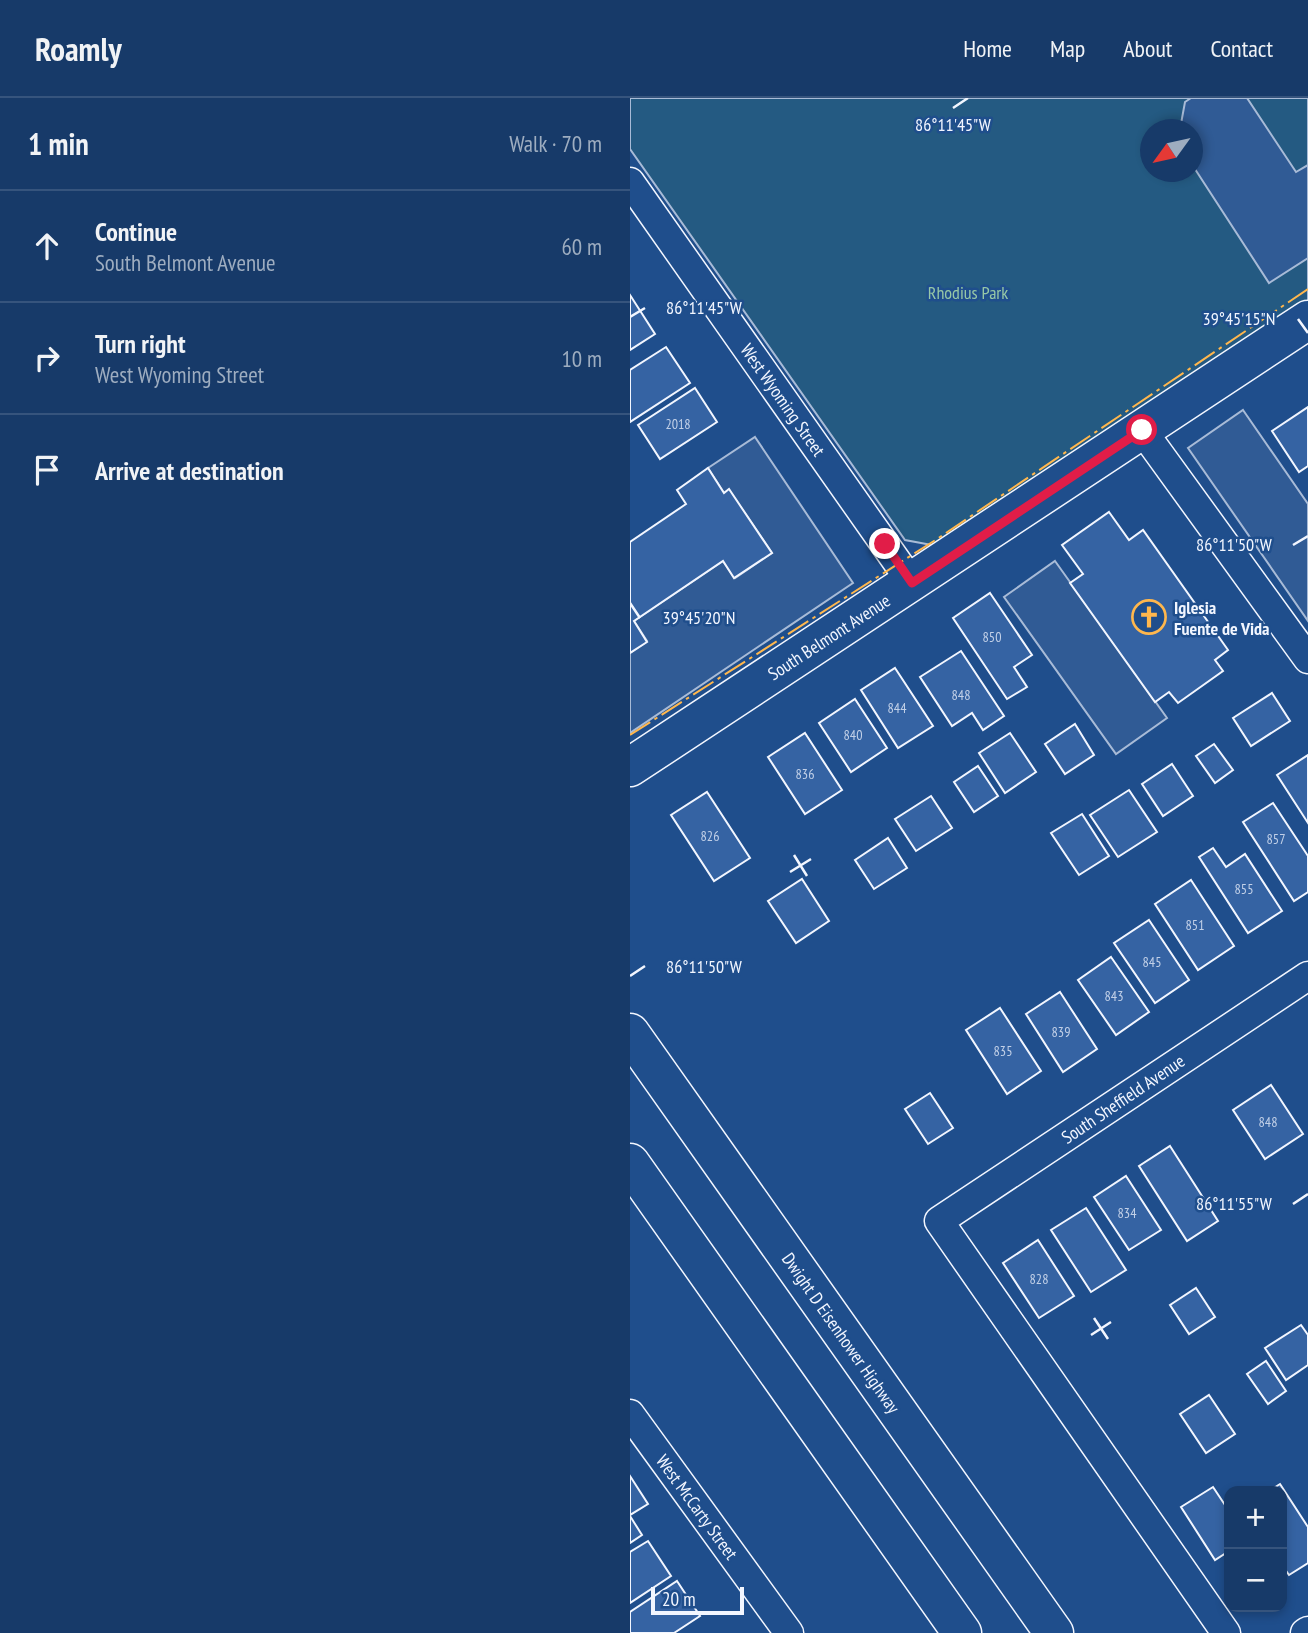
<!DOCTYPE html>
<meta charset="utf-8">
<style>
body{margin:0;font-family:"PT Sans Narrow",sans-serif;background:#20416f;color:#f1f3f6}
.controls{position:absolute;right:21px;bottom:21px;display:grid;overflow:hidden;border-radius:14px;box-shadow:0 4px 10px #0003}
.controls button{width:63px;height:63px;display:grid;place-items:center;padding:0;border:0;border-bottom:2px solid #36547d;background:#173a69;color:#f1f3f6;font:35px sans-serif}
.compass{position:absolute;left:510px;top:21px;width:63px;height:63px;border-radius:50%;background:#173a69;box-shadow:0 4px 10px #0003;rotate:237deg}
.scale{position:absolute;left:21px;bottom:18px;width:93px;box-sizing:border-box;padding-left:7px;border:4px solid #f2f6ff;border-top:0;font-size:19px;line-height:24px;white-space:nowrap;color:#f2f6ff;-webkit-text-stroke:5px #1f4e8c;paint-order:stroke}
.stop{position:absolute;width:21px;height:21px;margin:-16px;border:5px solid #e11d48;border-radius:50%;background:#fff}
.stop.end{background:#e11d48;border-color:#fff;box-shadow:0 2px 7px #0008}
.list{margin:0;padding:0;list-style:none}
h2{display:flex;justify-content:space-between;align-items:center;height:91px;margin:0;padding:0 28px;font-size:30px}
h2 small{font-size:23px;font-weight:400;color:#9eadc0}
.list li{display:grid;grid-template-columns:46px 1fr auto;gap:21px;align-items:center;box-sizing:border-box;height:112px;padding:0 28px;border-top:2px solid #36547d}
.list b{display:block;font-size:26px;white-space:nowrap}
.list p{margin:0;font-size:23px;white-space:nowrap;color:#9eadc0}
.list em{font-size:23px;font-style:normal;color:#9eadc0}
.icon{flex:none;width:38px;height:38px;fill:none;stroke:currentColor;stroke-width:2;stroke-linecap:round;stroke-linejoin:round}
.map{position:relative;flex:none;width:678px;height:1535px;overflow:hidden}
header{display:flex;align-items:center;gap:42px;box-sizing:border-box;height:98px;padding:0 35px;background:#173a69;border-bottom:2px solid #36547d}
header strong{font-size:33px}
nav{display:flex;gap:38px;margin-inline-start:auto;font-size:24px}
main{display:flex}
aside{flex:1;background:#173a69}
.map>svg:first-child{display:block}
.green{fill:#245a82;stroke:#a8bbd7;stroke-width:2;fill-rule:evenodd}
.parking{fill:#305b95;stroke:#a8bbd7;stroke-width:2}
.building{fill:#3563a3;stroke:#f2f6ff;stroke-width:2}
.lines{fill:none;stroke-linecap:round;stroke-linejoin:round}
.street-casing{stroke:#f2f6ff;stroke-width:31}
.secondary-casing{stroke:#f2f6ff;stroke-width:41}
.highway-casing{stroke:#f2f6ff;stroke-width:41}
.street{stroke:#1f4e8c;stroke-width:28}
.secondary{stroke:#1f4e8c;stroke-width:38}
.highway{stroke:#1f4e8c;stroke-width:38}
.power{stroke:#ffb74d;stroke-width:2;stroke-dasharray:24 5 3.5 5;stroke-linecap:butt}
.route{stroke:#e11d48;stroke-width:9}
.ticks{fill:none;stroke:#f2f6ff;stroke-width:2.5}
.labels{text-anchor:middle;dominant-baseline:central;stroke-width:5;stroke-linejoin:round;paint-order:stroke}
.number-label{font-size:14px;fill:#c3d1e8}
.park-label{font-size:18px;fill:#97c8a6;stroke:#1f4e8c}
.street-label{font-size:18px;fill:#f2f6ff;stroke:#1f4e8c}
.poi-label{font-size:18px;font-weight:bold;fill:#f2f6ff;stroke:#1f4e8c;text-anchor:start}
.ticks-label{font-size:18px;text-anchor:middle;fill:#f2f6ff;stroke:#1f4e8c;stroke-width:5;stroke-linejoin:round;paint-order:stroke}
</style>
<header>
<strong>Roamly</strong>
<nav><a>Home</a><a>Map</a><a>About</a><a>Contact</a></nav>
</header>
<main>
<aside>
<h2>1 min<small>Walk · 70 m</small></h2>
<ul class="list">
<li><svg class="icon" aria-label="ahead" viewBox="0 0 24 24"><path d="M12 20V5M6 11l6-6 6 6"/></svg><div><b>Continue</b><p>South Belmont Avenue</p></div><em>60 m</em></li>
<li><svg class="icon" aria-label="right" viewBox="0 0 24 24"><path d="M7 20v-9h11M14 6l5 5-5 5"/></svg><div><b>Turn right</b><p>West Wyoming Street</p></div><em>10 m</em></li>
<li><svg class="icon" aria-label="arrive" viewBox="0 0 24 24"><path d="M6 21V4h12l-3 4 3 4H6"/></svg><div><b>Arrive at destination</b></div></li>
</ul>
</aside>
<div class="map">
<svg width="678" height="1535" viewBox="0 0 678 1535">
<rect width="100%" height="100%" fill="#1f4e8c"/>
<path class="green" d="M0 0H678V203L307 448 275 442 0 51ZM520 32H562V74H520Z"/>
<g class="parking">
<polygon points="561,0 617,0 666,74 678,67 678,160 639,185 563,68 562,32 550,31 555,4"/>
<polygon points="613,312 678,406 678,523 558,350"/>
<polygon points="125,339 223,485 0,635 0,555 17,543 4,523 93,463 105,480 142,455 99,392 94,395 78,370"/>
<polygon points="425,463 537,620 486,656 374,499"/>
</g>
<g class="building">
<polygon points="0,197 25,236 0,252"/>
<polygon points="36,249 60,285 0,324 0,272"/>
<polygon points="65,290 87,324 30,361 8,327"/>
<polygon points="678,309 678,368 669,374 642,333"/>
<polygon points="78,370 94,395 99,391 142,455 104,480 93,463 4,523 17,544 0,555 0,444 56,406 47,392"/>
<polygon points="479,414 499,442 513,432 598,552 585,562 593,573 548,605 539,594 525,604 440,485 453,476 432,447"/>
<polygon points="360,495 402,557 384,569 397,589 377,601 323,520"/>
<polygon points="331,553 374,618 353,632 342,615 322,628 290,579"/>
<polygon points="265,570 303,628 268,650 231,592"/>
<polygon points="642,595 660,623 621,648 603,620"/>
<polygon points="225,601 257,650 221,674 189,625"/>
<polygon points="445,626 464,657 435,676 415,646"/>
<polygon points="175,635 212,692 175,716 138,659"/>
<polygon points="380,635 406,674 375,695 349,655"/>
<polygon points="584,646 603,672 585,685 566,658"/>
<polygon points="678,657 678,725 647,677"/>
<polygon points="542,666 563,698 533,718 512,686"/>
<polygon points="348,668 368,698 344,714 324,684"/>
<polygon points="499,692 527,734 488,759 460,717"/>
<polygon points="77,694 120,760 84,783 41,717"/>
<polygon points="301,698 322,730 286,753 265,721"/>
<polygon points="643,705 678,758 678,794 664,803 613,724"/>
<polygon points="452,716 479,758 449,777 421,735"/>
<polygon points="258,740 277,770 244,791 225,762"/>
<polygon points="583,750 596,769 615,756 652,813 618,835 569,759"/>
<polygon points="172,781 199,823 166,845 138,803"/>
<polygon points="561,782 604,848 568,872 525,806"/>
<polygon points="519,822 559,882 525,905 484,845"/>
<polygon points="481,859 519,914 486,937 448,882"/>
<polygon points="430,894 467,951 433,974 396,916"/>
<polygon points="370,910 411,973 377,996 336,932"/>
<polygon points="641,987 673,1036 635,1061 603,1012"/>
<polygon points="300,995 323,1030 298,1046 275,1011"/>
<polygon points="540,1048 588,1123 557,1143 509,1068"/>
<polygon points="496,1078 531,1132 499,1152 464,1099"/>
<polygon points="456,1110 496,1172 461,1194 421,1132"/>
<polygon points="408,1142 444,1198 409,1220 373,1165"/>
<polygon points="566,1190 585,1219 559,1236 540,1207"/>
<polygon points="671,1227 678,1237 678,1267 656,1282 635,1250"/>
<polygon points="636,1263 656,1293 638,1306 617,1276"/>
<polygon points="579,1297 605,1336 576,1355 550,1316"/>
<polygon points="0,1378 18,1406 0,1417"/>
<polygon points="650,1386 678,1429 678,1465 659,1477 652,1467 652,1393 639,1393"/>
<polygon points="583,1389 599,1413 599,1453 585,1462 551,1409"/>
<polygon points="0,1418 12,1437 0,1445"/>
<polygon points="18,1443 41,1478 0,1505 0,1454"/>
<polygon points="47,1483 70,1518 44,1535 0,1535 0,1514"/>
</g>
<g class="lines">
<g class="street-casing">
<g id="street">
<polyline points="0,84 282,485"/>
<polyline points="512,332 678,561"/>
<polyline points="0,1316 159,1535"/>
<polyline points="596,1535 309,1123 678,878"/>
<polyline points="675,1535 678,1533"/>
</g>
</g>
<g class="secondary-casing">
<polyline id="secondary" points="0,669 678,222"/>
</g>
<g class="highway-casing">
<g id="highway">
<polyline points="0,935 424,1535"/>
<polyline points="0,1065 332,1535"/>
</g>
</g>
<use href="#street" class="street"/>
<use href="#secondary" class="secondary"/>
<use href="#highway" class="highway"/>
<polyline class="power" points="0,637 307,441 678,191"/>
</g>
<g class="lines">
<polyline class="route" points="255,446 282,485 512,332"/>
</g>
<path class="ticks" d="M323 10 338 0M0 219 15 210M668 221 678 235M663 447 678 438M0 505 10 520M164 757 177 778M160 774 181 761M0 878 15 868M663 1106 678 1096M464 1220 478 1241M461 1237 481 1224"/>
<defs>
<g id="church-ring" transform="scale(1.75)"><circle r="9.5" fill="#1f4e8c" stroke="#ffb74d" stroke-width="1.5"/><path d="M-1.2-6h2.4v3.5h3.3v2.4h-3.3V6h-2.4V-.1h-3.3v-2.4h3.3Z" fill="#ffb74d"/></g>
</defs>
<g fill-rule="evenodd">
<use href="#church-ring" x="519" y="519"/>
</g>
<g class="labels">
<g class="number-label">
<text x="48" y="326">2018</text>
<text x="362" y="539">850</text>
<text x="331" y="597">848</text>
<text x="267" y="610">844</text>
<text x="223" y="637">840</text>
<text x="175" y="676">836</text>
<text x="80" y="738">826</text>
<text x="646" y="741">857</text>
<text x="614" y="791">855</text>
<text x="565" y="827">851</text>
<text x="522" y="864">845</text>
<text x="484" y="898">843</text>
<text x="431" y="934">839</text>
<text x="373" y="953">835</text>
<text x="638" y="1024">848</text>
<text x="497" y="1115">834</text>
<text x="409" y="1181">828</text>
</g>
<g class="park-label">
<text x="338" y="194">Rhodius Park</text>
</g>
<g class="street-label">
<text transform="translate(153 302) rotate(55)">West Wyoming Street</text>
<text transform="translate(199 539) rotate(-33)">South Belmont Avenue</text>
<text transform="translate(493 1001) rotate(-34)">South Sheffield Avenue</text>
<text transform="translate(211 1235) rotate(55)">Dwight D Eisenhower Highway</text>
<text transform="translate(67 1409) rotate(54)">West McCarty Street</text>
</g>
<g class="poi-label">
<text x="544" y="509">Iglesia<tspan x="544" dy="21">Fuente de Vida</tspan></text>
</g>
</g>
<g class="ticks-label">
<text x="323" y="33">86°11'45"W</text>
<text x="74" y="216">86°11'45"W</text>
<text x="609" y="227">39°45'15"N</text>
<text x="604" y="453">86°11'50"W</text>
<text x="69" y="526">39°45'20"N</text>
<text x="74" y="875">86°11'50"W</text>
<text x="604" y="1112">86°11'55"W</text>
</g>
</svg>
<div class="controls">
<button>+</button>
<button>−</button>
</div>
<svg class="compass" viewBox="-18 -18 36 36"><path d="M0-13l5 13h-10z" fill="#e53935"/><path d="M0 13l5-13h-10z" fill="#9eadc0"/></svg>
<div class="scale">20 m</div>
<div class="stop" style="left:512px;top:332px"></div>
<div class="stop end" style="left:255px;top:446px"></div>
</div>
</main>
